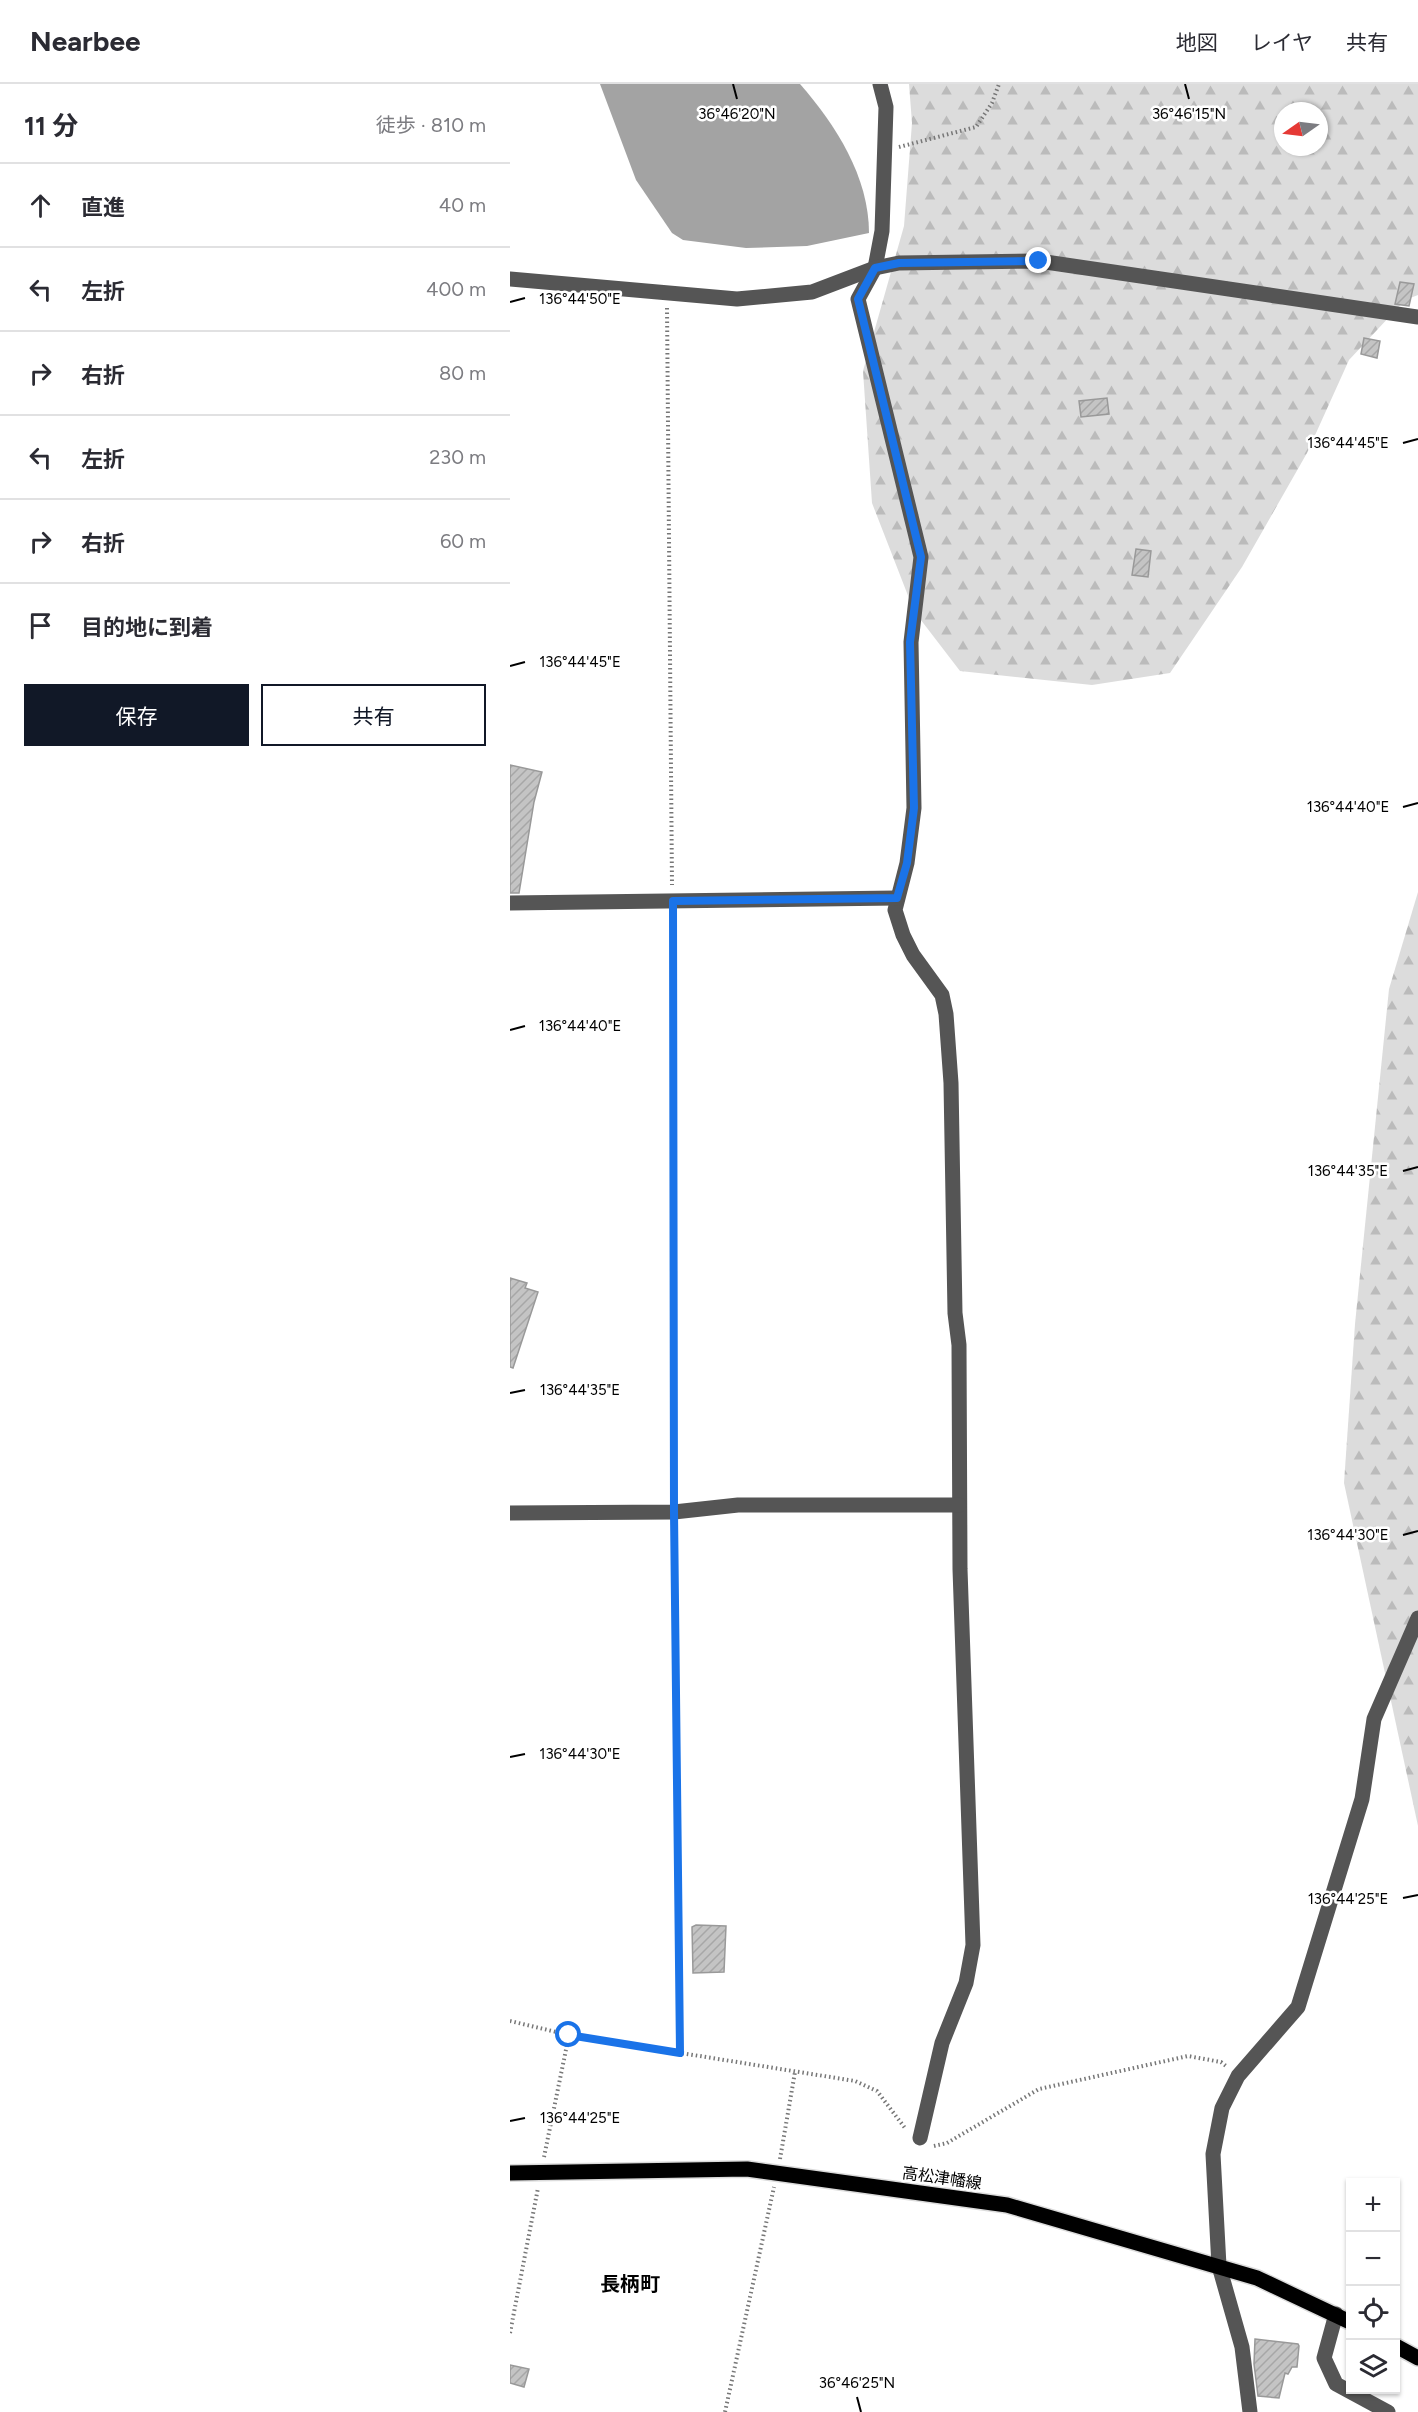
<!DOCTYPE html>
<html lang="ja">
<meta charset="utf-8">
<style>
body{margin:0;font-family:Figtree,"Noto Sans JP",sans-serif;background:#f2f2f3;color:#2b2b33}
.controls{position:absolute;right:18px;bottom:18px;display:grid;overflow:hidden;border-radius:0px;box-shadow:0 2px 4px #0004}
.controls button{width:54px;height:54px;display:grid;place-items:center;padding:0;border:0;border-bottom:2px solid #e1e1e2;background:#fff;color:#2b2b33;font:30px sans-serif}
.compass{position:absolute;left:764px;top:18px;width:54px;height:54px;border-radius:50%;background:#fff;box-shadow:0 2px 4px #0004;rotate:256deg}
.stop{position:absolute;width:18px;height:18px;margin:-14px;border:4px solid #1a73e8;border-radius:50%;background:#fff}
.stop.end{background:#1a73e8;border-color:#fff;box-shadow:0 2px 6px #0008}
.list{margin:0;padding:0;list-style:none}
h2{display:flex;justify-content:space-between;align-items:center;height:78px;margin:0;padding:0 24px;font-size:26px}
h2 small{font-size:20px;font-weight:400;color:#7c7c81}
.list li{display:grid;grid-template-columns:39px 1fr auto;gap:18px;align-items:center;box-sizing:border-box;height:84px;padding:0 24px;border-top:2px solid #e1e1e2}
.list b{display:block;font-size:22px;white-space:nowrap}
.list em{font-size:20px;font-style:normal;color:#7c7c81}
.actions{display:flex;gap:12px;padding:18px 24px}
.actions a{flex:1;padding:14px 0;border:2px solid #111827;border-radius:0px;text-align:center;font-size:21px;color:#111827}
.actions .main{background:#111827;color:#fff}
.icon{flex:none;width:33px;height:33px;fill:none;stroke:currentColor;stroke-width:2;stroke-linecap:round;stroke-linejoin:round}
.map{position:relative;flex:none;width:908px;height:2328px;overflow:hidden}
header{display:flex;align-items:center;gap:36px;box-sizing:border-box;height:84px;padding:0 30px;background:#fff;border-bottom:2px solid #e1e1e2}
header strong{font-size:28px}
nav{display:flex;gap:33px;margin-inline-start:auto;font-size:21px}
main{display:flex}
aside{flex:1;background:#fff}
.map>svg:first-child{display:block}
.forest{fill:url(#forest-firs);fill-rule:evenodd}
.water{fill:#a3a3a3}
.building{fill:url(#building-hatch);stroke:#999;stroke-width:1.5}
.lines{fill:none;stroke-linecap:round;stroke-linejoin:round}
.major-casing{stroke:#dbdbdb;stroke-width:18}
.path{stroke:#777;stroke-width:4;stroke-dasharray:1.5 3;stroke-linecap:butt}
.minor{stroke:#555;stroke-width:15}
.major{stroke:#000;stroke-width:15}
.route{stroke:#1a73e8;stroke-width:8}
.ticks{fill:none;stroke:#000;stroke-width:2}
.labels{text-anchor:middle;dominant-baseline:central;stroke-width:5;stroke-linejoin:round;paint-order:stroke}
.street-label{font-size:16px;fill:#000;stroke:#fff}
.quarter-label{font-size:20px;font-weight:bold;fill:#000;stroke:#fff}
.ticks-label{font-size:15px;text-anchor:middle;fill:#000;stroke:#fff;stroke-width:5;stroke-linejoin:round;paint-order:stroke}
</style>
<header>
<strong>Nearbee</strong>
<nav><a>地図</a><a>レイヤ</a><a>共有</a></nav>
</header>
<main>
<aside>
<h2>11 分<small>徒歩 · 810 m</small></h2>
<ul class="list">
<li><svg class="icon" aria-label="ahead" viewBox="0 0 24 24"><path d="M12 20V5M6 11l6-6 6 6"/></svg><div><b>直進</b></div><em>40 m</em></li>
<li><svg class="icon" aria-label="left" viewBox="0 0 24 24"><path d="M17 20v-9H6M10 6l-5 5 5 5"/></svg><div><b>左折</b></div><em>400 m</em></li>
<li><svg class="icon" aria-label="right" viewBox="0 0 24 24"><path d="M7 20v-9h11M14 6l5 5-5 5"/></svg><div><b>右折</b></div><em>80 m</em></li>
<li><svg class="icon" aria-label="left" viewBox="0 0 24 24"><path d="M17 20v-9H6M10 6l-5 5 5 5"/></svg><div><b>左折</b></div><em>230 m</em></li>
<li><svg class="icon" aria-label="right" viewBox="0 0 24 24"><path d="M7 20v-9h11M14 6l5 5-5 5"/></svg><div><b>右折</b></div><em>60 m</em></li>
<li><svg class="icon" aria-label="arrive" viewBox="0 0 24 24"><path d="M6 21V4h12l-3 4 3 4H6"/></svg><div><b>目的地に到着</b></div></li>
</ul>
<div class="actions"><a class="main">保存</a><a>共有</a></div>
</aside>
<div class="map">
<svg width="908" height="2328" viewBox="0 0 908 2328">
<defs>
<pattern id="forest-firs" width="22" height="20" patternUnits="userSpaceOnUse" patternTransform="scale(1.5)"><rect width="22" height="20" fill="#dcdcdc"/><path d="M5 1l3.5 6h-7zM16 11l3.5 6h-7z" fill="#bbb"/></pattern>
<pattern id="building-hatch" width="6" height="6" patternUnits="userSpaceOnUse" patternTransform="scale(1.5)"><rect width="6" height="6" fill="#c4c4c4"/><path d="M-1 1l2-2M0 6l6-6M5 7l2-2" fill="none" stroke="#a7a7a7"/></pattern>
</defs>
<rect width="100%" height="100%" fill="#fff"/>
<g class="forest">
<path d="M399 0H908V211L895 216 839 276 797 369 732 483 660 589 582 601 450 587 404 527 362 419 353 287 394 142 402 39ZM773 27H809V63H773Z"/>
<polygon points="908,808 908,1742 834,1399 845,1240 879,905"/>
</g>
<path class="water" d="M90 0H290C326 41 359 93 359 149L297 162 236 164 173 156 162 149 126 96Z"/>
<g class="building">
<polygon points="890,198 904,200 899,222 885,220"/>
<polygon points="854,254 870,257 867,274 851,270"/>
<polygon points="597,314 599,330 571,333 569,317"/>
<polygon points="626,465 641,467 638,493 622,491"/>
<polygon points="0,681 32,688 24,718 9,809 0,809"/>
<polygon points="0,1194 17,1199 15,1204 28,1208 3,1284 0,1283"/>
<polygon points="186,1841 216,1842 214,1888 183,1889 182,1843"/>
<polygon points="745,2255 788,2260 789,2262 787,2283 782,2283 778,2290 775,2289 769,2314 748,2312 744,2280"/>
<polygon points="0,2281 19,2285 14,2303 0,2299"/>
</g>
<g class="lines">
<g class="major-casing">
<g id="major">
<polyline points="0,2089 237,2085 497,2121 747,2194 840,2238"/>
<polyline points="886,2262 908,2274"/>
</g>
</g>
<g class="path">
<polyline points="389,63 466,43 482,19 489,0"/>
<polyline points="157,224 162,801"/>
<polyline points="163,832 164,1413"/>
<polyline points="165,1444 170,1969"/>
<polyline points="0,1937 59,1951 345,1997 367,2007 395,2044"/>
<polyline points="424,2062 437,2059 529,2005 678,1972 711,1978 716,1982"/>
<polyline points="34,2073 59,1951"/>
<polyline points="270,2075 285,1988"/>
<polyline points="0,2249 28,2104"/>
<polyline points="215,2328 264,2103"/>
</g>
<g class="minor">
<polyline points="370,0 376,23 372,147 365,184 348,215 411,473 401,558 404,724 397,779 385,826 393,851 403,871 432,911 436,930 441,999 445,1229 449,1261 450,1485 463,1861 456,1899 432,1959 410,2054"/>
<polyline points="0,195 227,215 302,208 365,184 389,179 529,177 908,233"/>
<polyline points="0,819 387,814"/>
<polyline points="0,1429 164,1428 228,1421 449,1421"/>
<polyline points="826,2230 814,2274 826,2300 878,2328"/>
<polyline points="740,2328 732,2263 709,2182 703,2070 712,2024 728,1992 788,1923 852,1715 864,1635 908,1534"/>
</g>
<use href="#major" class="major"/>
</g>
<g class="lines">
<polyline class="route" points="59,1951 170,1969 164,1428 163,817 387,814 397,779 404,724 400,558 411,473 348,215 365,184 389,179 529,177"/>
</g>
<path class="ticks" d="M223 0 227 15M675 0 679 15M0 218 15 214M893 359 908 355M0 582 15 578M893 723 908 719M0 946 15 942M893 1087 908 1083M0 1309 15 1306M893 1451 908 1447M0 1673 15 1670M893 1814 908 1811M0 2037 15 2034M347 2313 351 2328"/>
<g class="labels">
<g class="street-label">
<text transform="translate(432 2094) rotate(8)">高松津幡線</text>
</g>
<g class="quarter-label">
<text x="120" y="2200">長柄町</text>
</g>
</g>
<g class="ticks-label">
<text x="227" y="35">36°46'20"N</text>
<text x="679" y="35">36°46'15"N</text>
<text x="70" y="220">136°44'50"E</text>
<text x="838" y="364">136°44'45"E</text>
<text x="70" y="583">136°44'45"E</text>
<text x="838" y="728">136°44'40"E</text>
<text x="70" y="947">136°44'40"E</text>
<text x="838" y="1092">136°44'35"E</text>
<text x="70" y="1311">136°44'35"E</text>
<text x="838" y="1456">136°44'30"E</text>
<text x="70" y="1675">136°44'30"E</text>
<text x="838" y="1820">136°44'25"E</text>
<text x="70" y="2039">136°44'25"E</text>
<text x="347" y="2304">36°46'25"N</text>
</g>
</svg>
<div class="controls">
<button>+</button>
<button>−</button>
<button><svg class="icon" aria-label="locate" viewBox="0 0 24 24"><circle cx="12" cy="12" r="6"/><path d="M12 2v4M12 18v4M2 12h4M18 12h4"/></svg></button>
<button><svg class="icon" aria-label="layers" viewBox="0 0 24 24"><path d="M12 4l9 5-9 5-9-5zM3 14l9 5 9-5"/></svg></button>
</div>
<svg class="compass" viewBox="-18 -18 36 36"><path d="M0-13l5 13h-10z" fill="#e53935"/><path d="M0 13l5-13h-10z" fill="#7c7c81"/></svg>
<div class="stop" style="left:59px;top:1951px"></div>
<div class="stop end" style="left:529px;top:177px"></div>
</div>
</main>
